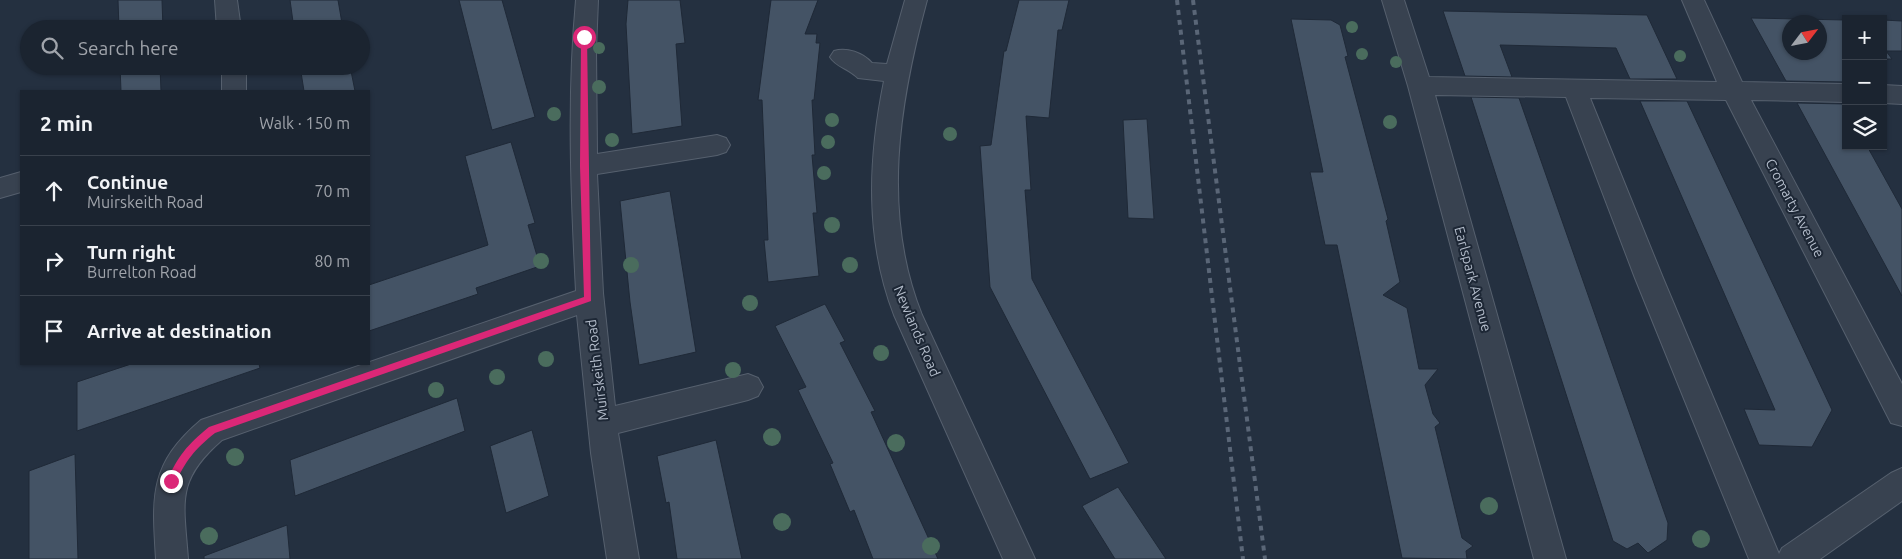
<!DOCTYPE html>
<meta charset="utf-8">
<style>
body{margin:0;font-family:Ubuntu,sans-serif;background:#28303c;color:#f1f3f6}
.controls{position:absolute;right:15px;top:15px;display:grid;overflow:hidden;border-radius:0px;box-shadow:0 1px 4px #0004}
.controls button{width:45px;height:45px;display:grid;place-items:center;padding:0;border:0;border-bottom:1px solid #39414c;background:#1b2430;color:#f1f3f6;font:25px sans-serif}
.compass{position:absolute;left:1782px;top:15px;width:45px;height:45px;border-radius:50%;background:#1b2430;box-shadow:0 1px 4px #0004;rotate:58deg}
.stop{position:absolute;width:15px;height:15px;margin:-11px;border:4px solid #db2777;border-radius:50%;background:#fff}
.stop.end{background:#db2777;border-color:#fff;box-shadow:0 1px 5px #0008}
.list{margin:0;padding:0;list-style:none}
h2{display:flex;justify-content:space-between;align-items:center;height:65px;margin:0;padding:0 20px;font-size:21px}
h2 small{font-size:16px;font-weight:400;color:#a0a4ab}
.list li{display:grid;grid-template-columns:32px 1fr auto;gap:15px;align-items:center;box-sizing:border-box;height:70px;padding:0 20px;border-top:1px solid #39414c}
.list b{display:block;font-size:19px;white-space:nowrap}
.list p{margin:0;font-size:16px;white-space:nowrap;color:#a0a4ab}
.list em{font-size:16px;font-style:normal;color:#a0a4ab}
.icon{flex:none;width:28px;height:28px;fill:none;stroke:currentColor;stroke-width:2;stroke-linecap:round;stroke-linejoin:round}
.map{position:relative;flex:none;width:1902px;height:559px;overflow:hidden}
.search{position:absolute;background:#1b2430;box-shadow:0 1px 4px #0004;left:20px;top:20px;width:350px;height:55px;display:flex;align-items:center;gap:12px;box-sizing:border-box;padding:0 18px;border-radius:28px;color:#a0a4ab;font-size:19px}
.panel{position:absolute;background:#1b2430;box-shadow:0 1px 4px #0004;left:20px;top:90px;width:350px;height:275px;border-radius:0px}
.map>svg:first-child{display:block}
.building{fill:#445365;stroke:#1f2937;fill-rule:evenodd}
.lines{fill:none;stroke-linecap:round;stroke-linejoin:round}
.minor-casing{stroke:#56606e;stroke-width:2}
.minor{fill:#384250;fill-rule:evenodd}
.rail{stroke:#5a6677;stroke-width:4;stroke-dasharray:5 5;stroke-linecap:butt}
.tree{fill:#4a6c5d}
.route{fill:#db2777}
.labels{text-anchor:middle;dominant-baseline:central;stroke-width:4;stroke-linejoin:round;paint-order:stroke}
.street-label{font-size:14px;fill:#b4bdcb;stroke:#1d2735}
</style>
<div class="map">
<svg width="1902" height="559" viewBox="0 0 1902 559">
<rect width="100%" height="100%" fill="#243040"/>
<g class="building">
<polygon points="118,0 162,0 163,29 119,29"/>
<polygon points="290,0 338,0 343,29 294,29"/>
<polygon points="459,0 502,0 535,117 492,130"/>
<polygon points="628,0 680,0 685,43 676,44 682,126 632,134 626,24"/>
<polygon points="771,0 818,0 805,34 817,34 816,43 820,43 814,100 812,100 815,155 812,155 817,213 813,213 819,276 768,282 764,240 768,240 762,100 758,100"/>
<polygon points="1019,0 1069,0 1062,30 1058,30 1049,118 1026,116 1031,190 1025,190 1032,279 1129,463 1090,479 990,287 980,146 991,145 1004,51 1006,51"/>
<polygon points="1443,11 1647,15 1677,79 1630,79 1616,48 1500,45 1512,77 1465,76"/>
<path d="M1751 18 1846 20V82L1786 81ZM1790 22H1820V52H1790Z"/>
<polygon points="1291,19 1331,20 1340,25 1348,56 1345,57 1388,219 1386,221 1400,282 1383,295 1407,308 1419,369 1438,369 1425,385 1433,414 1440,423 1435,427 1462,538 1473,546 1466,551 1467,559 1402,558 1337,245 1325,245 1310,172 1323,172"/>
<polygon points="1883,20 1902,21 1902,51 1886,51 1892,59 1883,59"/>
<polygon points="120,66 160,66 161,91 121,91"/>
<polygon points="300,66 350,66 355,91 304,91"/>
<polygon points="1471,97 1519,98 1668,523 1667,540 1648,553 1638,543 1627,549 1613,541"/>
<polygon points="1640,101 1687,101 1832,410 1812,447 1759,445 1744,409 1775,410"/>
<polygon points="1797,103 1846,104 1846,146 1867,146 1902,209 1902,296"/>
<polygon points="1147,119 1154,219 1128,218 1123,120"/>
<polygon points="511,142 535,223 528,225 540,266 476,288 478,294 369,331 369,285 488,245 465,156"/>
<polygon points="670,191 696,352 639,365 630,302 620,201"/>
<polygon points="825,304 845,341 840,343 875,411 871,412 938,559 873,559 854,510 850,512 830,464 833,463 798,390 806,387 775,326"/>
<polygon points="131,364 259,364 260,368 77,431 77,382"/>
<polygon points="457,398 465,431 295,496 290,460"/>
<polygon points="532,430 549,496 506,513 490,446"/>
<polygon points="716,440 742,559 677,559 669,502 666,503 657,456"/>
<polygon points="75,454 78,559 29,559 29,471"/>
<polygon points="1118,487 1166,559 1115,559 1082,506"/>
<polygon points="287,525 290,559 204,559 204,556"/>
</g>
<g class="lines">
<g class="minor-casing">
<g id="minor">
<polygon points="215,0 237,0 241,29 217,29"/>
<path d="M576 0H598L596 50 597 154 717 135 726 138 730 145 726 152 717 155 597 174 603 293 615 406 748 374 758 378 763 387 758 396 748 400 618 433 639 559H607L591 453 577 315 222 440C175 481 184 502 188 559H156C152 496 149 464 201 420L576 291C571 195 567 97 576 0Z"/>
<path d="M905 0H927C899 103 881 213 922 315L1035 559H1003L894 315C865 240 868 160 884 81L858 78C848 68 836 67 830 57L834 51C847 47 863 53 872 63L887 64Z"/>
<polygon points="1382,0 1404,0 1429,77 1717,82 1682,0 1704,0 1742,82 1846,84 1846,102 1751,100 1902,384 1902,426 1891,423 1726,100 1590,98 1663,278 1779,554 1782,548 1891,473 1902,468 1902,501 1820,559 1749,559 1635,278 1566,97 1435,95 1566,559 1534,559 1408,86"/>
<rect x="222" y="66" width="24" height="25"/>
<polygon points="1883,85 1902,86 1902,104 1883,103"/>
<polygon points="21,172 21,192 0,198 0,178"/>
</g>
</g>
<use href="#minor" class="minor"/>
<g class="rail">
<polyline points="1177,0 1243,559"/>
<polyline points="1193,0 1265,559"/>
</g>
</g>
<g class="tree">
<circle cx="1352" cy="27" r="6"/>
<circle cx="599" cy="48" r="6"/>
<circle cx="1362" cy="54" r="6"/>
<circle cx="1680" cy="56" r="6"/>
<circle cx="1396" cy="62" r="6"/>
<circle cx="599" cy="87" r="7"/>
<circle cx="554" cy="114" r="7"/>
<circle cx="832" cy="120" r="7"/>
<circle cx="1390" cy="122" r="7"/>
<circle cx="950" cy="134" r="7"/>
<circle cx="612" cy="140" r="7"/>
<circle cx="828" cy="142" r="7"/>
<circle cx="824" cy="173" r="7"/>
<circle cx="832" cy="225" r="8"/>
<circle cx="541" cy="261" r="8"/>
<circle cx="631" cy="265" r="8"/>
<circle cx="850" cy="265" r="8"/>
<circle cx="750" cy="303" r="8"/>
<circle cx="881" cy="353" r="8"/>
<circle cx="546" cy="359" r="8"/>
<circle cx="733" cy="370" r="8"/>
<circle cx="497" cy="377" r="8"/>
<circle cx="436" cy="390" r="8"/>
<circle cx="772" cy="437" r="9"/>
<circle cx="896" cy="443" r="9"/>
<circle cx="235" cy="457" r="9"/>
<circle cx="1489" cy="506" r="9"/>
<circle cx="782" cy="522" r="9"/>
<circle cx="209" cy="536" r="9"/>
<circle cx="1701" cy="539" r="9"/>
<circle cx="931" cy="546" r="9"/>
</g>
<path class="route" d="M584 35 587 37 591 301 215 433C194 450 186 460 175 484H168L167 481C178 456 187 445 209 427L584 297 580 166 581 37Z"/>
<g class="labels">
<g class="street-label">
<text transform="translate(1795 208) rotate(62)">Cromarty Avenue</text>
<text transform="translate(1473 279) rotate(75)">Earlspark Avenue</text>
<text transform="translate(917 331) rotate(67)">Newlands Road</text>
<text transform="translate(597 370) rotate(-97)">Muirskeith Road</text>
</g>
</g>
</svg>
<div class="controls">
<button>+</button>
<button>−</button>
<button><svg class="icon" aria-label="layers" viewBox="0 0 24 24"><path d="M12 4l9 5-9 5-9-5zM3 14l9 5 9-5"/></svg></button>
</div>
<svg class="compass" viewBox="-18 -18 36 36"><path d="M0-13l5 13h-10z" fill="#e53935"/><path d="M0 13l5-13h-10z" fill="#a0a4ab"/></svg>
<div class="stop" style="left:584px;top:37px"></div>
<div class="stop end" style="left:171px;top:481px"></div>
<div class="search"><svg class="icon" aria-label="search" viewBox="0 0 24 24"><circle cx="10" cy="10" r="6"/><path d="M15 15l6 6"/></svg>Search here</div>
<section class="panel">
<h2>2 min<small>Walk · 150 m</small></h2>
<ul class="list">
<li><svg class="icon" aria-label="ahead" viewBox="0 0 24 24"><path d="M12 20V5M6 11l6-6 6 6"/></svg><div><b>Continue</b><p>Muirskeith Road</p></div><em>70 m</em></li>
<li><svg class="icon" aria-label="right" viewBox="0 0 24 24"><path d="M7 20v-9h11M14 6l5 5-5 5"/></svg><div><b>Turn right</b><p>Burrelton Road</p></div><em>80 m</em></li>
<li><svg class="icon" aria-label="arrive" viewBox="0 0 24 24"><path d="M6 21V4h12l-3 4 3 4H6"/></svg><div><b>Arrive at destination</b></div></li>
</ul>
</section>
</div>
